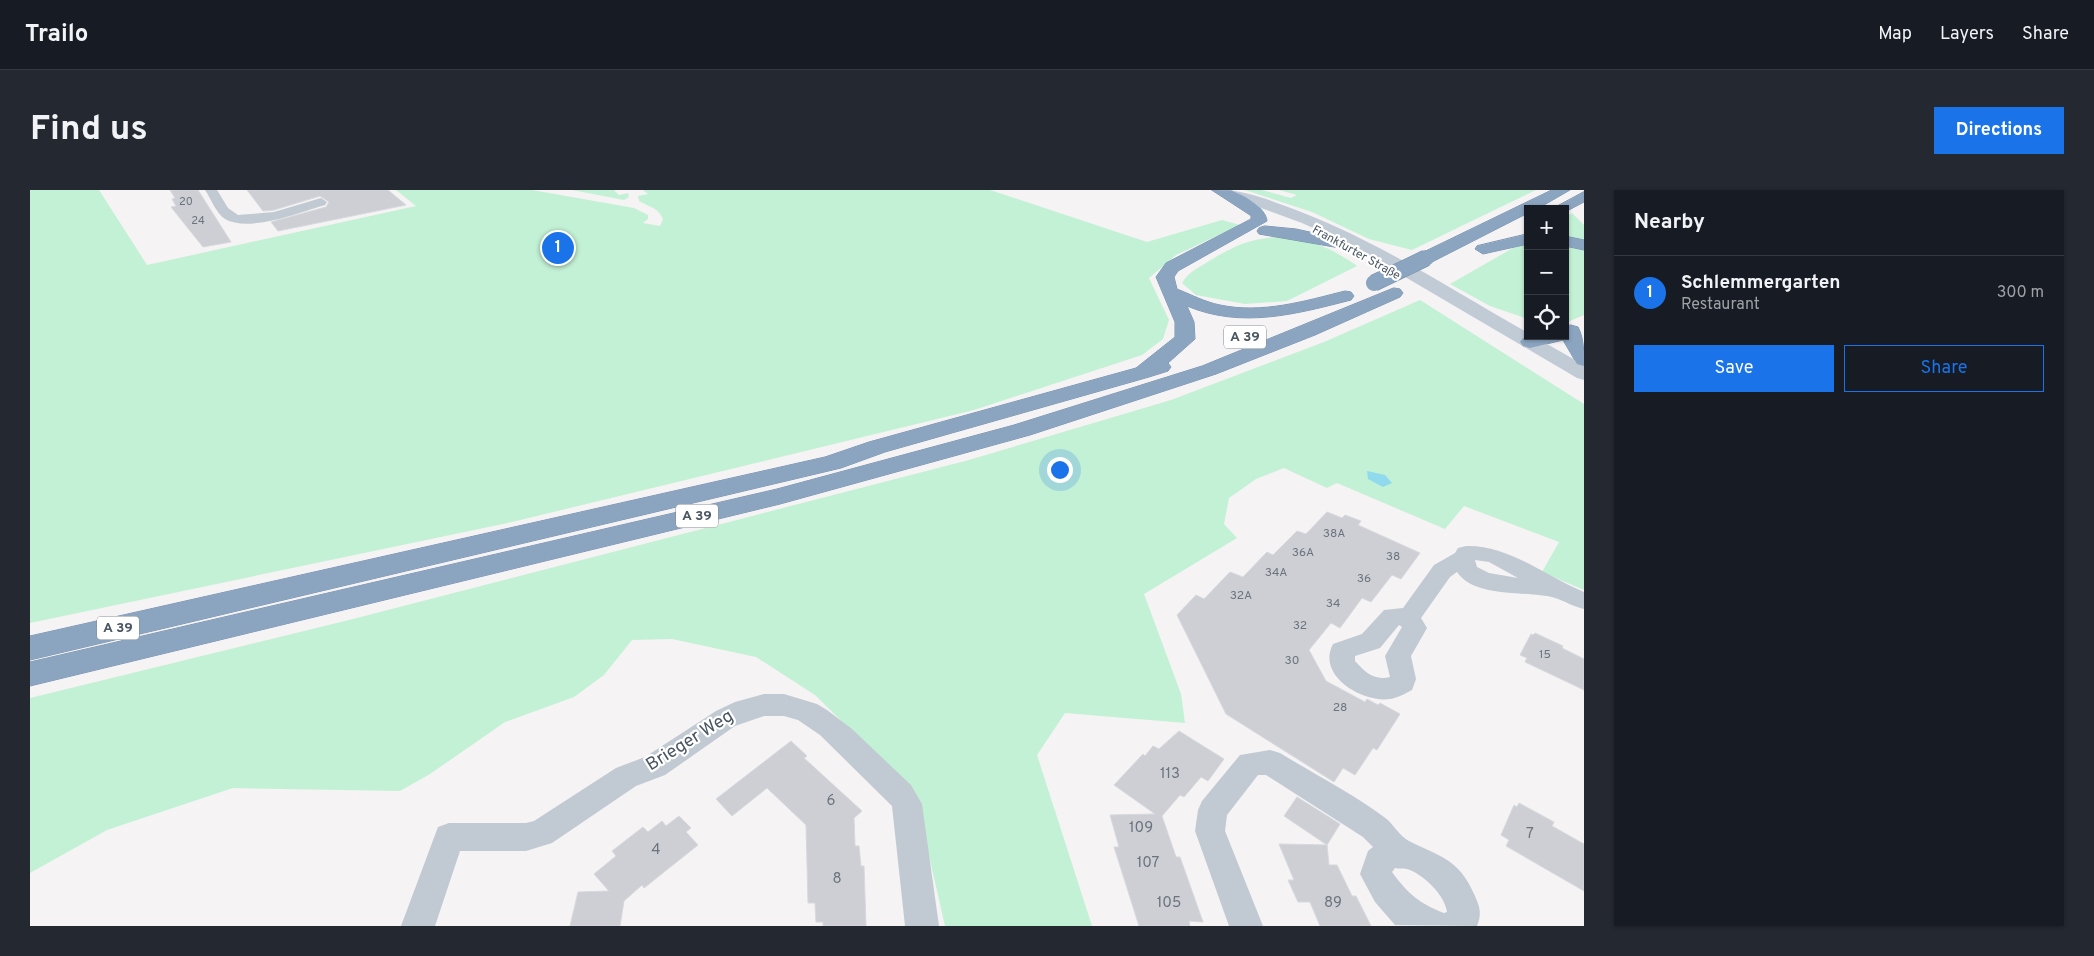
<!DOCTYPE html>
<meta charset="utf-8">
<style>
body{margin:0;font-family:Overpass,sans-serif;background:#242831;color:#f1f3f6}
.controls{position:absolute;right:15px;top:15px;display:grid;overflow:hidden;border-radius:0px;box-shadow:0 1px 4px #0004}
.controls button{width:45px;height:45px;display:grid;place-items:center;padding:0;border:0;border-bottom:1px solid #363941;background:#171b24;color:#f1f3f6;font:25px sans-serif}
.you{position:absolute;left:1029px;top:279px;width:18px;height:18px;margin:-12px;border:4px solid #fff;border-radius:50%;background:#1a73e8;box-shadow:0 0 0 8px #1a73e833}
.badge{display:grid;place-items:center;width:32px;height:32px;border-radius:50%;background:#1a73e8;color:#fff;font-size:16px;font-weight:700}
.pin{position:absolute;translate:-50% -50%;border:2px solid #fff;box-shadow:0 1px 5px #0006}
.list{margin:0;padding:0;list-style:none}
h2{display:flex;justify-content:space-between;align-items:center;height:65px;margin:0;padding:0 20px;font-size:21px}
h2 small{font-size:16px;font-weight:400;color:#9ea1a6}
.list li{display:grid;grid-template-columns:32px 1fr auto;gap:15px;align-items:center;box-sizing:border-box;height:75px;padding:0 20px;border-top:1px solid #363941}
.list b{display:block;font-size:19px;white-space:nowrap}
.list p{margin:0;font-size:16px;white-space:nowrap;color:#9ea1a6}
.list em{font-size:16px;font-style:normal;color:#9ea1a6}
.actions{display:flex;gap:10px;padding:15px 20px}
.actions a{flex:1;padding:11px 0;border:1px solid #1a73e8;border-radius:0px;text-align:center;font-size:18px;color:#1a73e8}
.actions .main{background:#1a73e8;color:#fff}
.icon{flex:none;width:28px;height:28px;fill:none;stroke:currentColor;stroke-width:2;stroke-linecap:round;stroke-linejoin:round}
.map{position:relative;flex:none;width:1554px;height:736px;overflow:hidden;border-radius:0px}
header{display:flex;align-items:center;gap:30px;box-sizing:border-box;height:70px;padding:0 25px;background:#171b24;border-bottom:1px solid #363941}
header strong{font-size:24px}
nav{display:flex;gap:28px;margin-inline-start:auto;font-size:18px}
.intro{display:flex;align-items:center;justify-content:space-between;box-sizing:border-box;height:120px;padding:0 30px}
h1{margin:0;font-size:35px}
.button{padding:12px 22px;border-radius:0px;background:#1a73e8;color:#fff;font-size:18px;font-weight:700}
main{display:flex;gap:30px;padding:0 30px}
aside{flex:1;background:#171b24;border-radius:0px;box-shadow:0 1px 4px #0004}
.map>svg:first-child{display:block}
.green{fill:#c3f1d5}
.water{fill:#90daee}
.building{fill:#cdcfd5;stroke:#d7d9de}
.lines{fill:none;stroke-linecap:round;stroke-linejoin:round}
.highway-casing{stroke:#7690ad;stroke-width:1}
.street{fill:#c1cad2;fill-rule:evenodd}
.secondary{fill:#c1cbd6;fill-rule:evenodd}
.highway{fill:#8ba5c1;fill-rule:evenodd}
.highway-bridge-casing{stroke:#7690ad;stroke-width:17;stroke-linecap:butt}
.highway-bridge{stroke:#8ba5c1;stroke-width:16}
.labels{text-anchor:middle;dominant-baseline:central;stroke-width:4.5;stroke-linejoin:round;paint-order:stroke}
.far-number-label{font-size:11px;fill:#6b747e}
.far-street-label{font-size:12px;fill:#4a5661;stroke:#fff}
.number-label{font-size:12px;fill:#6b747e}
.shield{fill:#fff;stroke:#808990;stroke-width:1}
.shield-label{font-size:14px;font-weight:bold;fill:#4a5661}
.near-number-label{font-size:15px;fill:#6b747e}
.near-street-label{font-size:18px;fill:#4a5661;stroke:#fff}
</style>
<header>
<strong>Trailo</strong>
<nav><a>Map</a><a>Layers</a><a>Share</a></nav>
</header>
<div class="intro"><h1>Find us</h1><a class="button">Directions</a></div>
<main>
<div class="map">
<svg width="1554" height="736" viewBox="0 0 1554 736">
<rect width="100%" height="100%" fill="#f5f3f3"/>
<g class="green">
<path d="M0 0H69L117 75 386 16 366 0H502L604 18 618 25V29L613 33 630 36 633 29C628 17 619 17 609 11L608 6 618 4 613 0H960L1117 52 1192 30 1210 35 1146 65 1119 88 1139 130 1133 149 1112 165 944 220 482 332 0 433Z"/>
<polygon points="542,0 584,0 589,5 598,3 599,7 594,10"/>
<polygon points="1215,0 1232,0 1261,8 1267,5 1249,0 1506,0 1382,60 1339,49 1282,22"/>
<polygon points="1542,23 1554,35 1554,52 1535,47 1535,27"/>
<path d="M1253 46C1283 51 1302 58 1327 76L1257 111 1215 114 1166 105 1152 93C1158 83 1166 79 1176 73 1205 55 1218 49 1253 46Z"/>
<polygon points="1498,53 1498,129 1460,116 1420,94 1483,58"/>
<polygon points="1535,54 1554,57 1554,125 1535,133"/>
<polygon points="1390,110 1554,214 1554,400 1512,382 1529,352 1434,316 1415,339 1307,293 1297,298 1254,278 1226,289 1199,308 1194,334 1207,348 1114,404 1151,504 1155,533 1035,523 1007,565 1062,736 915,736 885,604 785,505 726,467 642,449 602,450 574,485 544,507 475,532 400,584 370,601 203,598 77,640 0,683 0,508 319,430 939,270 1141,210 1294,152"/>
</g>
<polygon class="water" points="1337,281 1355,285 1362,293 1353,297 1338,289"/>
<g class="building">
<polygon points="140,0 168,0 201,52 173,57 141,17 146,16 142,9 145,8"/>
<polygon points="217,0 358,0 376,15 248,41 241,32 296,17 299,12 290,6 244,20 233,21"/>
<polygon points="1297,322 1312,328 1315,325 1331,331 1328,335 1390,363 1371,389 1362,385 1341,412 1332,408 1310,438 1301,433 1279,460 1296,491 1335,512 1337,509 1348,515 1350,513 1370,524 1347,560 1343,558 1325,585 1313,578 1304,592 1196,524 1147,425 1166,405 1174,409 1200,382 1213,387 1237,362 1243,365 1267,341 1276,344"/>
<polygon points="1505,443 1533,456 1532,458 1554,469 1554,500 1495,472 1497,468 1490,465 1501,444 1503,445"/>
<polygon points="1149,541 1194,569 1178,591 1171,587 1154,607 1150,605 1132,626 1146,667 1150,667 1173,732 1159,731 1160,736 1109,736 1084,657 1089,657 1080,625 1125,624 1084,595 1113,564 1115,566 1123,556 1129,559"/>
<polygon points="761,551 777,566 774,568 832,621 824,628 825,656 829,656 831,676 834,676 836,736 793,736 793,732 786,732 785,713 778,713 776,635 737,598 702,626 686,609"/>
<polygon points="1267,607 1310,634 1297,655 1299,675 1307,675 1322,706 1326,706 1341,736 1290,736 1280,712 1268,712 1258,690 1264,690 1249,654 1297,655 1254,626"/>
<polygon points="1489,613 1524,632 1522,636 1554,654 1554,701 1476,656 1479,650 1471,645 1484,615 1487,617"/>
<polygon points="649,626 661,638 656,642 668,655 614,698 612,695 594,711 590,736 540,736 548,702 579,701 564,684 586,666 582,661 613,637 618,642 632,631 636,636"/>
</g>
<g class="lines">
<g class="highway-casing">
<g id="highway">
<path d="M1182 0C1188 0 1196 0 1202 1 1214 5 1236 18 1237 31L1148 81 1144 87 1147 99C1162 105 1175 112 1190 115 1232 124 1275 111 1315 101L1321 102 1324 106 1321 110C1266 124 1212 139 1157 116L1164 132 1165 149 1138 173 1141 177 1138 181 1119 187 855 262 811 278 0 470V446L795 267 839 252 1106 178 1145 147V132L1126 87 1136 73 1221 29V26Z"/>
<polygon points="1522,0 1540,0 1507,19 1498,19 1498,23 1402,72 1390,72 1388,68 1390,64"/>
<polygon points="1554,2 1554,12 1535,22 1535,19 1522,19"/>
<polygon points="1235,36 1266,39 1316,50 1318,53 1310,58 1229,44 1227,41 1229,38"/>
<polygon points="1498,44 1498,54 1453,64 1445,59 1447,56"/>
<polygon points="1535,46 1554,50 1554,60 1535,56"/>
<polygon points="1364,98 1370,99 1373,103 1370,107 1285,145 1186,184 1000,245 750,314 0,496 0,472 747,299 984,235 1172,176"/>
<path d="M1541 135 1548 137C1554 148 1554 163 1554 176L1547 174 1533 150 1500 158 1493 156 1490 152 1493 148 1535 146V137Z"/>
</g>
</g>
<g class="street">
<path d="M175 0H187L198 18 208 25 244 22 291 8 297 12 295 15C271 22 219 43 195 29 186 23 181 9 175 0Z"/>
<path d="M1436 356C1480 355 1514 386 1554 402V419C1544 417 1535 411 1525 408 1498 400 1445 409 1427 382L1420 387 1391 428 1397 438 1381 466 1386 489 1382 500C1376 503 1368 508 1360 509 1333 513 1286 486 1303 454L1332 444 1354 420 1373 418 1404 375 1425 363 1428 358ZM1445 370 1459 372 1488 388 1459 383 1447 377ZM1369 435 1372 437 1355 466 1360 487C1344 491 1335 482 1325 471V466L1350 458Z"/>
<polygon points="734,504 754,504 787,514 797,520 822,539 881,595 892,614 909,736 875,736 862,616 790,545 768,530 754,526 734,526 705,536 635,585 606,596 522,653 496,661 430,661 405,736 371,736 408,637 419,633 496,633 504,631 586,578 615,567 686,521 705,512"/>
<path d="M1240 560 1250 563C1284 584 1322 603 1354 627 1363 633 1369 646 1379 651 1409 666 1429 669 1444 704 1450 717 1452 723 1447 736L1365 735 1345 712 1330 684 1338 661 1343 657 1333 647 1236 585H1228L1197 625 1195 641 1233 736H1199L1165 641 1168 620 1172 611 1210 565ZM1365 678C1369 679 1373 678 1377 679 1393 684 1415 705 1417 722L1414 723C1389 713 1378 704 1362 682Z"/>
</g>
<path class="secondary" d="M1188 0C1213 0 1234 8 1258 17 1343 48 1419 98 1498 143V146H1503L1554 175V190L1547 188 1319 54 1272 33 1190 3Z"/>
<use href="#highway" class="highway"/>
<g class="highway-bridge-casing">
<polyline id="highway-bridge" points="1344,93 1396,68"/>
</g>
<use href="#highway-bridge" class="highway-bridge"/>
</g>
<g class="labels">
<g class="far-number-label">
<text x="156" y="12">20</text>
<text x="168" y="31">24</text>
</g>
<g class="far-street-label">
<text transform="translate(1326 63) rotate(29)">Frankfurter Straße</text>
</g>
<g class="number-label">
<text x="1304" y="344">38A</text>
<text x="1273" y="363">36A</text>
<text x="1363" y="367">38</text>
<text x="1246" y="383">34A</text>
<text x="1334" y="389">36</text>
<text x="1211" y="406">32A</text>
<text x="1303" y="414">34</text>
<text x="1270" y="436">32</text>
<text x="1515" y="465">15</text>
<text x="1262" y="471">30</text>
<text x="1310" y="518">28</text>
</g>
<g class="shield">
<rect x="1194" y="135.5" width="42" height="23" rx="4"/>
<rect x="646" y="314.5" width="42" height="23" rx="4"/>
<rect x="67" y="426.5" width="42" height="23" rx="4"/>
</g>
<g class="shield-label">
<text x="1215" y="147">A 39</text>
<text x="667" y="326">A 39</text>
<text x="88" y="438">A 39</text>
</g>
<g class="near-number-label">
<text x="1140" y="584">113</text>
<text x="801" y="611">6</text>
<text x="1111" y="638">109</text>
<text x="1500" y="644">7</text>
<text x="626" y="660">4</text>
<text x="1118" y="673">107</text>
<text x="807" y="689">8</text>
<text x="1139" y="713">105</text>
<text x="1303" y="713">89</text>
</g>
<g class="near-street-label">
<text transform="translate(660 551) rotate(-32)">Brieger Weg</text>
</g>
</g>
</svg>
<div class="controls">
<button>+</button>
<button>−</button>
<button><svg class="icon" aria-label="locate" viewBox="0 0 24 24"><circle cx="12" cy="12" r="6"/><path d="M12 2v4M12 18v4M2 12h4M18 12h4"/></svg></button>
</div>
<div class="you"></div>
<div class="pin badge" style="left:528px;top:58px">1</div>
</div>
<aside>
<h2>Nearby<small></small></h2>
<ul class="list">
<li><span class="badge">1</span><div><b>Schlemmergarten</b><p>Restaurant</p></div><em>300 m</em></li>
</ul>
<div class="actions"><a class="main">Save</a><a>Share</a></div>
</aside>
</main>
